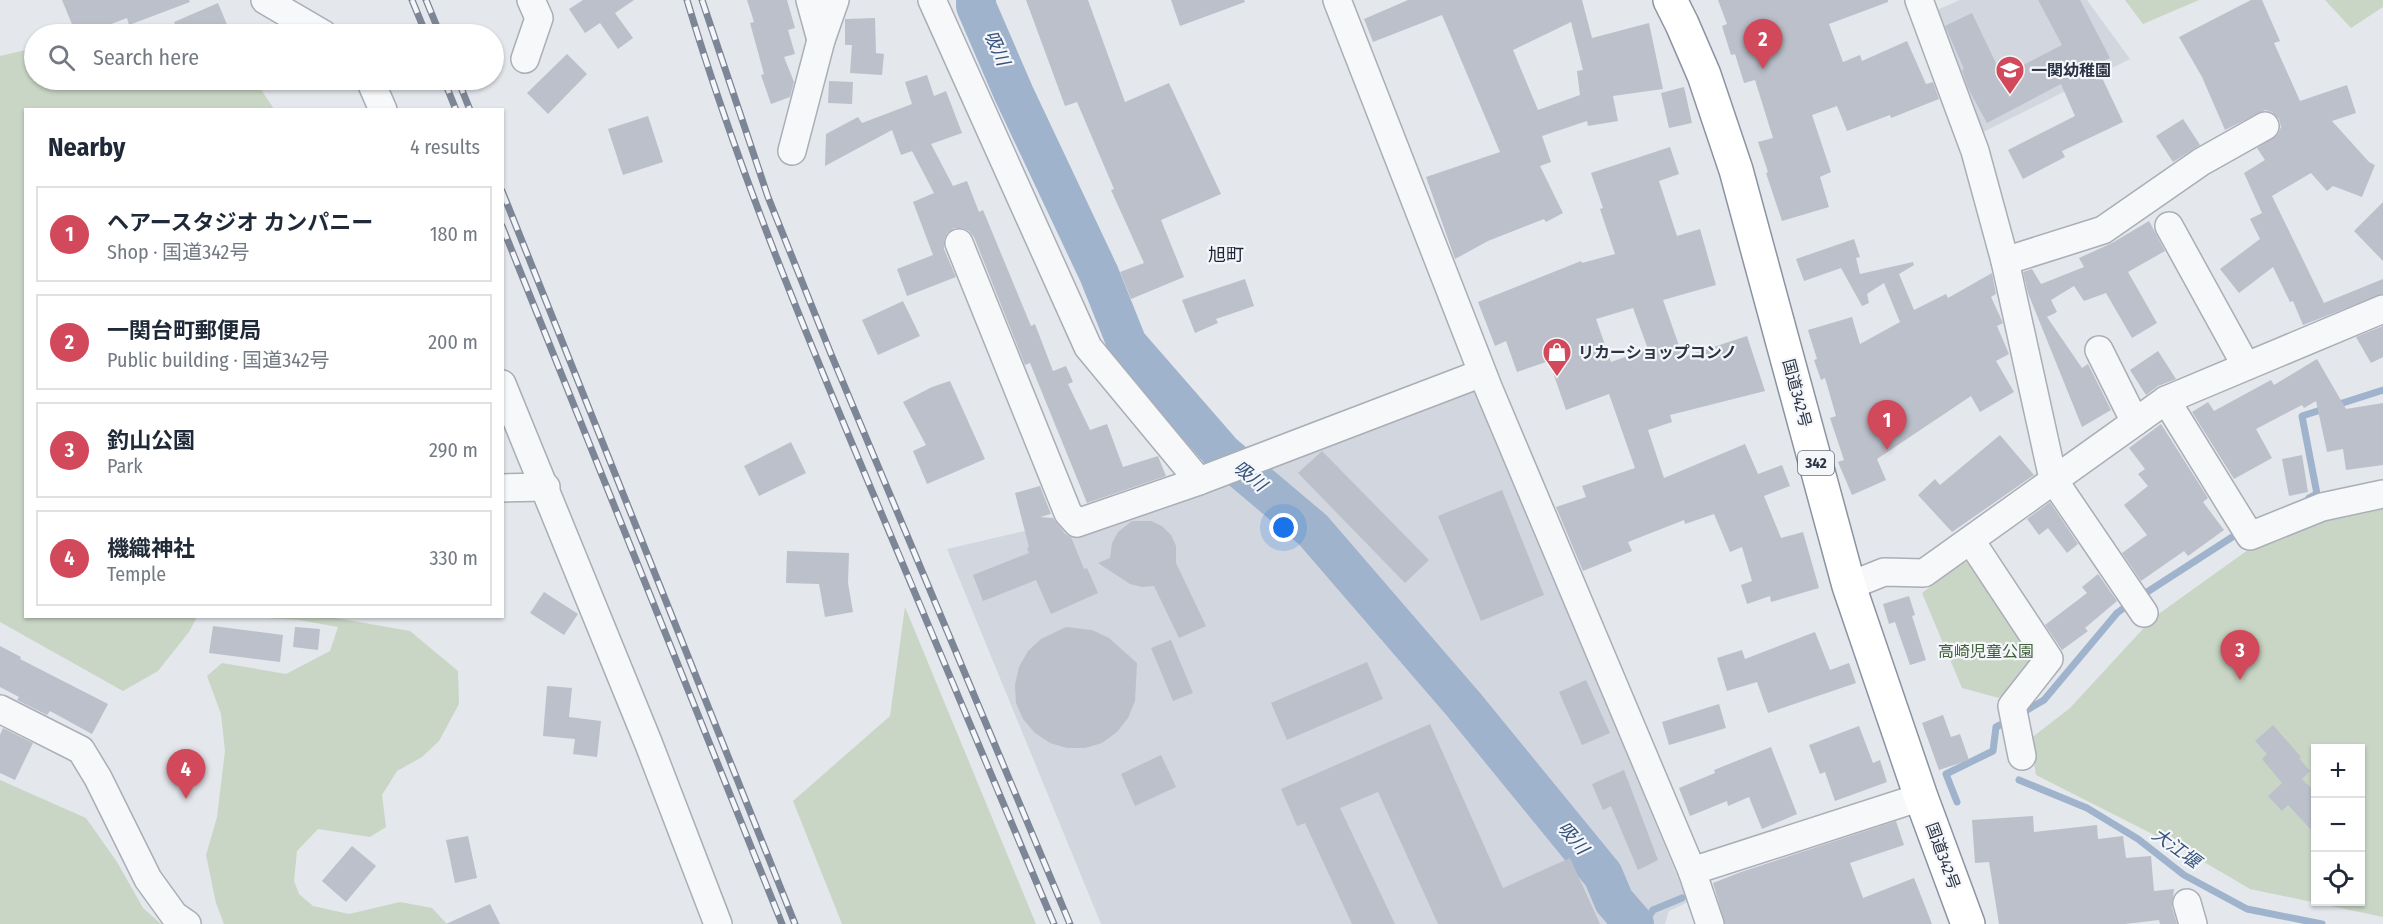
<!DOCTYPE html>
<meta charset="utf-8">
<style>
body{margin:0;font-family:"Fira Sans Condensed","Noto Sans JP",sans-serif;background:#f2f2f3;color:#1f2937}
.controls{position:absolute;right:18px;bottom:18px;display:grid;overflow:hidden;border-radius:0px;box-shadow:0 2px 4px #0004}
.controls button{width:54px;height:54px;display:grid;place-items:center;padding:0;border:0;border-bottom:2px solid #e0e1e3;background:#fff;color:#1f2937;font:30px sans-serif}
.you{position:absolute;left:1284px;top:528px;width:21px;height:21px;margin:-15px;border:4px solid #fff;border-radius:50%;background:#1a73e8;box-shadow:0 0 0 9px #1a73e833}
.badge{display:grid;place-items:center;width:39px;height:39px;border-radius:50%;background:#d1495b;color:#fff;font-size:20px;font-weight:700}
.pin{position:absolute;translate:-50% -50px;filter:drop-shadow(0 2px 3px #0008)}
.pin::after{content:'';position:absolute;top:32px;width:21px;height:18px;background:inherit;clip-path:polygon(0 0,100% 0,50% 100%)}
.list{margin:0;padding:0;list-style:none}
h2{display:flex;justify-content:space-between;align-items:center;height:78px;margin:0;padding:0 24px;font-size:26px}
h2 small{font-size:20px;font-weight:400;color:#747a83}
.list li{display:grid;grid-template-columns:39px 1fr auto;gap:18px;align-items:center;box-sizing:border-box;height:96px;margin:0 12px 12px;padding:0 12px;border:2px solid #e0e1e3;border-radius:0px}
.list b{display:block;font-size:22px;white-space:nowrap}
.list p{margin:0;font-size:20px;white-space:nowrap;color:#747a83}
.list em{font-size:20px;font-style:normal;color:#747a83}
.icon{flex:none;width:33px;height:33px;fill:none;stroke:currentColor;stroke-width:2;stroke-linecap:round;stroke-linejoin:round}
.map{position:relative;flex:none;width:2383px;height:924px;overflow:hidden}
.search{position:absolute;background:#fff;box-shadow:0 2px 4px #0004;left:24px;top:24px;width:480px;height:66px;display:flex;align-items:center;gap:15px;box-sizing:border-box;padding:0 21px;border-radius:33px;color:#747a83;font-size:22px}
.panel{position:absolute;background:#fff;box-shadow:0 2px 4px #0004;left:24px;top:108px;width:480px;height:510px;border-radius:0px}
.map>svg:first-child{display:block}
.built{fill:#d2d6de}
.green{fill:#c9d6c5;fill-rule:evenodd}
.lines{fill:none;stroke-linecap:round;stroke-linejoin:round}
.stream{stroke:#9fb4cc;stroke-width:7}
.river{stroke:#9fb4cc;stroke-width:40}
.building{fill:#bbc0ca;fill-rule:evenodd}
.minor-casing{stroke:#a9aeb7;stroke-width:30}
.highway-casing{stroke:#8b94a3;stroke-width:36}
.minor{stroke:#f7f8fa;stroke-width:27}
.highway{stroke:#fff;stroke-width:33}
.rail-casing{stroke:#7d8696;stroke-width:7}
.rail{stroke:#f4f6f9;stroke-width:4.5;stroke-dasharray:14;stroke-linecap:butt}
.labels{text-anchor:middle;dominant-baseline:central;stroke-width:4.5;stroke-linejoin:round;paint-order:stroke}
.shield{fill:#f4f6f9;stroke:#676e7b;stroke-width:1.5}
.shield-label{font-size:15px;font-weight:bold;fill:#2b3445}
.poi-label{font-size:16px;font-weight:bold;fill:#2b3445;stroke:#f4f6f9;text-anchor:start}
.street-label{font-size:16px;fill:#2b3445;stroke:#f4f6f9}
.park-label{font-size:16px;fill:#3f6138;stroke:#f4f6f9}
.water-label{font-size:18px;font-style:italic;fill:#34527a;stroke:#f4f6f9}
.neighbourhood-label{font-size:18px;fill:#1d2536;stroke:#f4f6f9}
</style>
<div class="map">
<svg width="2383" height="924" viewBox="0 0 2383 924">
<rect width="100%" height="100%" fill="#e4e7ec"/>
<g class="built">
<polygon points="1960,0 2087,0 2130,59 1979,134 1932,12"/>
<polygon points="1477,389 1688,902 1669,911 1665,924 1101,924 947,549 1194,492"/>
</g>
<g class="green">
<polygon points="2125,0 2199,0 2143,24"/>
<polygon points="2325,0 2383,0 2383,7 2351,28"/>
<polygon points="34,48 34,80 244,80 256,82 274,109 26,110 26,616 197,617 189,632 158,671 123,691 0,622 0,56"/>
<path d="M2383 503V917L2250 889 2182 849 2036 775 2030 739 2070 708 2153 618 2252 547 2327 516ZM2316 748H2360V902H2316Z"/>
<polygon points="1964,561 1980,570 2031,654 2033,663 1999,698 1962,688 1922,593"/>
<polygon points="905,607 1036,924 842,924 793,801 890,716"/>
<polygon points="250,617 330,617 410,631 458,671 459,704 439,741 422,757 397,771 382,795 386,827 370,837 318,829 297,851 294,881 299,894 313,906 349,914 400,902 432,908 447,924 224,924 216,903 206,855 217,817 225,751 221,714 207,676 222,663 286,674 330,651 338,627 299,620"/>
<polygon points="0,780 86,818 117,862 143,908 161,924 0,924"/>
</g>
<g class="lines">
<g class="stream">
<polyline points="2309,498 2317,494 2302,416 2383,390"/>
<polyline points="2141,596 2240,532"/>
<polyline points="2020,714 2044,700 2117,613 2132,602"/>
<polyline points="2019,780 2087,808 2138,839 2184,875 2247,909 2322,924"/>
<polyline points="1957,802 1946,774 1993,751 1996,727 2010,720"/>
<polyline points="1644,924 1653,910 1682,898"/>
</g>
<polyline class="river" points="976,0 976,6 1014,94 1099,274 1127,344 1222,453 1313,530 1464,705 1603,875 1614,901 1634,924"/>
</g>
<g class="building">
<polygon points="62,0 189,0 190,2 129,25 127,18 85,34 76,34"/>
<polygon points="583,0 634,0 615,13 633,38 618,49 600,23 585,33 569,9"/>
<polygon points="747,0 787,0 795,28 788,30 795,54 784,57 794,82 790,97 771,104 761,75 764,74 750,23 754,22"/>
<polygon points="1026,0 1088,0 1125,102 1169,83 1221,194 1161,220 1184,277 1131,299 1120,272 1144,263 1111,190 1114,189 1077,102 1065,106"/>
<polygon points="1171,0 1244,0 1245,2 1180,26"/>
<path d="M1408 0H1582L1592 38 1649 23 1663 89 1613 96 1618 121 1588 126 1587 121 1542 136 1551 162 1540 166 1563 213 1546 222 1544 219 1488 241 1455 259 1426 177 1500 152 1442 15 1373 42 1364 19ZM1571 22 1583 70 1577 71 1580 95 1538 110 1513 50Z"/>
<polygon points="1718,0 1888,0 1888,2 1829,24 1843,62 1860,55 1862,61 1907,41 1926,84 1933,82 1939,99 1891,118 1890,115 1847,131 1837,106 1812,115 1831,172 1820,177 1829,207 1782,221 1766,173 1768,172 1758,142 1773,138 1755,80 1744,83 1735,54 1731,55 1722,26 1727,24"/>
<polygon points="2038,0 2080,0 2110,58 2096,65 2123,122 2062,151 2065,157 2023,179 2008,150 2075,116 2061,84 1987,123 1968,88 1962,70 1964,69 1945,26 1972,13 2002,76 2062,45"/>
<polygon points="2251,0 2262,0 2280,41 2274,43 2300,101 2347,85 2356,113 2332,121 2369,162 2375,165 2362,197 2333,186 2327,191 2311,173 2272,196 2324,303 2383,279 2383,294 2303,325 2293,301 2290,302 2273,267 2239,293 2220,269 2260,239 2250,219 2262,213 2244,173 2265,160 2257,148 2278,134 2281,127 2279,119 2272,112 2265,110 2225,130 2202,77 2179,37"/>
<polygon points="218,3 231,34 179,34 174,22"/>
<polygon points="875,18 876,53 884,54 882,75 850,73 852,45 845,45 845,19"/>
<polygon points="567,54 587,74 548,114 527,93"/>
<polygon points="927,75 934,96 946,91 962,133 931,144 953,186 967,181 979,212 983,210 1031,326 1035,324 1053,371 1066,366 1073,382 1068,384 1090,430 1107,424 1123,467 1158,456 1166,476 1087,503 1030,363 1025,365 974,237 969,231 962,228 954,228 947,233 944,240 944,249 956,277 907,296 897,269 933,255 913,202 934,193 912,151 901,155 892,130 825,166 826,134 858,117 862,123 912,104 905,82"/>
<polygon points="829,81 853,82 852,104 828,103"/>
<polygon points="1684,87 1692,123 1669,128 1661,93"/>
<polygon points="648,116 663,162 623,175 608,129"/>
<polygon points="2183,119 2200,145 2173,162 2156,136"/>
<path d="M1670 147 1679 174 1659 181 1677 236 1700 229 1716 285 1663 300 1683 357 1747 336 1765 391 1670 415 1672 422 1648 430 1664 478 1745 444 1758 474 1782 465 1790 486 1764 496 1781 538 1803 532 1819 588 1771 602 1770 596 1747 604 1741 585 1752 581 1742 547 1730 552 1714 514 1685 524 1684 520 1628 542 1632 551 1583 571 1556 507 1586 497 1582 486 1635 468 1609 394 1566 410 1549 361 1517 372 1506 341 1495 346 1478 302 1581 261 1582 263 1615 254 1600 209 1603 208 1591 173ZM1633 308 1648 349 1611 362 1596 319Z"/>
<polygon points="2383,202 2383,261 2354,231"/>
<polygon points="2149,221 2165,251 2128,272 2157,323 2132,338 2106,293 2084,301 2074,286 2051,300 2057,312 2047,317 2082,368 2088,364 2111,410 2082,427 2028,293 2023,272 2032,269 2041,284 2084,267 2079,258 2112,243"/>
<polygon points="1854,239 1860,257 1856,258 1860,274 1913,262 1914,265 1899,274 1914,310 1946,294 1948,298 1992,273 1996,294 1991,297 2003,323 1997,326 2009,354 1996,361 2014,392 1980,412 1971,396 1877,459 1886,480 1852,495 1838,462 1844,460 1830,418 1836,416 1825,378 1821,380 1814,360 1817,359 1808,330 1852,317 1860,344 1900,322 1884,283 1867,294 1869,303 1862,306 1841,268 1804,281 1796,259"/>
<polygon points="1245,279 1254,306 1216,319 1218,323 1195,333 1182,300"/>
<polygon points="903,301 920,336 878,355 862,320"/>
<polygon points="2383,326 2383,357 2371,363 2356,337"/>
<polygon points="2158,351 2176,379 2158,386 2146,395 2130,370"/>
<polygon points="2317,359 2346,409 2383,403 2383,465 2346,470 2343,449 2327,452 2316,401 2304,408 2302,405 2256,429 2272,458 2234,479 2192,412 2208,402 2214,411 2271,380 2274,385"/>
<polygon points="950,381 985,459 927,484 913,451 926,445 903,402 932,387"/>
<polygon points="2161,424 2208,498 2203,502 2224,530 2188,556 2184,551 2141,581 2122,553 2147,535 2124,505 2148,486 2138,474 2145,469 2129,448"/>
<polygon points="2000,435 2034,475 1952,532 1918,495 1935,479 1940,485"/>
<polygon points="791,442 806,473 759,496 744,466"/>
<polygon points="1322,451 1429,560 1405,583 1298,473"/>
<polygon points="2302,455 2308,492 2289,496 2282,459"/>
<polygon points="1040,486 1051,514 1040,517 1053,518 1065,534 1071,537 1084,569 1087,568 1098,593 1051,614 1036,580 983,601 973,575 1029,553 1027,548 1029,547 1015,493"/>
<polygon points="1502,490 1544,595 1481,621 1438,516"/>
<polygon points="2050,502 2078,544 2067,553 2048,528 2039,535 2027,519"/>
<polygon points="1132,521 1151,521 1162,526 1171,535 1176,546 1176,563 1206,626 1179,638 1154,586 1142,587 1130,584 1098,563 1110,558 1112,543 1118,532"/>
<polygon points="787,551 849,553 848,583 853,612 825,617 819,584 786,583"/>
<polygon points="2098,574 2117,601 2085,628 2088,631 2062,650 2045,625 2087,593 2082,587"/>
<polygon points="544,592 578,614 564,635 530,613"/>
<polygon points="1909,596 1915,615 1912,616 1926,660 1910,665 1895,622 1889,624 1883,604"/>
<polygon points="213,626 283,635 280,662 209,653"/>
<polygon points="295,627 320,629 318,650 293,647"/>
<polygon points="1066,627 1092,630 1109,638 1137,663 1135,701 1128,718 1117,732 1102,743 1085,748 1067,748 1050,743 1035,733 1023,719 1016,703 1015,685 1019,667 1028,651 1041,639"/>
<polygon points="1815,632 1830,670 1849,663 1856,683 1768,713 1757,682 1727,691 1717,658 1742,650 1745,659"/>
<polygon points="1171,640 1193,693 1173,701 1151,648"/>
<polygon points="0,646 21,657 20,659 108,704 92,734 50,711 47,715 17,700 19,697 0,687"/>
<polygon points="1367,662 1383,699 1287,740 1271,703"/>
<polygon points="1586,680 1610,733 1582,745 1559,692"/>
<polygon points="547,686 572,688 569,717 601,721 597,757 573,754 575,739 543,736"/>
<polygon points="1719,704 1726,728 1669,745 1662,722"/>
<polygon points="1943,715 1951,737 1960,734 1969,760 1939,770 1922,723"/>
<polygon points="1430,724 1503,888 1570,858 1600,924 1438,924 1378,792 1340,808 1395,924 1352,924 1305,823 1297,826 1281,789"/>
<polygon points="2273,725 2301,757 2299,758 2310,771 2302,779 2316,793 2316,835 2288,805 2282,811 2268,796 2282,783 2262,759 2267,754 2255,741"/>
<polygon points="1859,726 1873,763 1880,760 1887,782 1835,801 1825,772 1820,774 1809,745"/>
<polygon points="3,728 33,743 15,780 0,773 0,735"/>
<polygon points="1771,747 1797,814 1762,829 1749,797 1728,806 1727,801 1690,816 1679,788 1715,773 1714,770"/>
<polygon points="1161,755 1176,787 1135,806 1121,774"/>
<polygon points="1624,770 1658,860 1638,870 1611,806 1603,810 1592,784"/>
<polygon points="2033,816 2034,832 2097,825 2098,839 2123,836 2126,858 2151,856 2154,891 2174,889 2172,907 2177,924 2160,924 2159,920 2125,924 1999,924 1989,862 1975,863 1972,820"/>
<polygon points="1896,821 1904,845 1850,863 1863,898 1914,878 1932,924 1725,924 1713,883 1741,872"/>
<polygon points="468,836 477,878 455,883 446,840"/>
<polygon points="352,846 376,866 346,902 322,881"/>
<polygon points="490,904 500,924 446,924"/>
</g>
<g class="lines">
<g class="minor-casing">
<g id="minor">
<polyline points="265,0 323,34"/>
<polyline points="810,0 821,40"/>
<polyline points="932,0 1088,347 1199,481 1482,373"/>
<polyline points="1337,0 1488,387 1692,871 1710,924"/>
<polyline points="1919,0 1975,151 2005,261 2053,479 2144,613"/>
<polyline points="525,59 539,18 531,0"/>
<polyline points="370,80 383,110"/>
<polyline points="792,151 821,40 835,0"/>
<polyline points="2169,226 2246,366"/>
<polyline points="959,243 1068,513 1077,523 1199,481"/>
<polyline points="2005,261 2103,230 2201,162 2265,126"/>
<polyline points="2099,350 2135,422"/>
<polyline points="502,384 648,742 718,924"/>
<polyline points="2166,400 2250,536 2322,507 2383,494"/>
<polyline points="502,488 546,487"/>
<polyline points="1971,541 2049,659 2012,706 2022,756"/>
<polyline points="1849,586 1884,572 1924,573 2166,400 2383,309"/>
<polyline points="0,709 81,750 98,778 148,879 174,915 187,924"/>
<polyline points="1692,871 1921,797"/>
<polyline points="2187,903 2193,924"/>
</g>
</g>
<g class="highway-casing">
<polyline id="highway" points="1670,0 1682,24 1704,75 1736,170 1849,586 1921,797 1968,924"/>
</g>
<use href="#minor" class="minor"/>
<use href="#highway" class="highway"/>
<g class="rail-casing">
<g id="rail">
<polyline points="412,0 426,34"/>
<polyline points="426,0 440,34"/>
<path d="M687 0C737 167 804 330 872 491 933 635 993 780 1054 924"/>
<polyline points="702,0 768,197 831,354 1070,924"/>
<polyline points="444,80 456,110"/>
<polyline points="458,80 470,110"/>
<polyline points="502,191 795,924"/>
<polyline points="502,226 782,924"/>
</g>
</g>
<use href="#rail" class="rail"/>
</g>
<defs>
<g id="school-pin" transform="scale(1.5)"><path d="M0 17L-7.5 6A9.5 9.5 0 1 1 7.5 6Z" fill="#d1495b" stroke="#f4f6f9"/><path d="M0-5L7-2L0 1L-7-2ZM-4 1L0 2.5L4 1V4Q0 6-4 4Z" fill="#fff"/></g>
<g id="shop-pin" transform="scale(1.5)"><path d="M0 17L-7.5 6A9.5 9.5 0 1 1 7.5 6Z" fill="#d1495b" stroke="#f4f6f9"/><path d="M-5-2.5h2.3a2.7 3.5 0 0 1 5.4 0H5L5.5 6h-11ZM-1.5-2.5h3a1.5 2.3 0 0 0-3 0Z" fill="#fff"/></g>
</defs>
<g fill-rule="evenodd">
<use href="#school-pin" x="2010" y="70"/>
<use href="#shop-pin" x="1557" y="352"/>
</g>
<g class="labels">
<rect class="shield" x="1798" y="451" width="36" height="24" rx="4.5"/>
<g class="shield-label">
<text x="1816" y="463">342</text>
</g>
<g class="poi-label">
<text x="2031" y="70">一関幼稚園</text>
<text x="1578" y="352">リカーショップコンノ</text>
</g>
<g class="street-label">
<text transform="translate(1797 393) rotate(75)">国道342号</text>
<text transform="translate(1943 856) rotate(70)">国道342号</text>
</g>
<g class="park-label">
<text x="1986" y="651">高崎児童公園</text>
</g>
<g class="water-label">
<text transform="translate(997 48) rotate(66)">吸川</text>
<text transform="translate(1250 476) rotate(40)">吸川</text>
<text transform="translate(1573 838) rotate(50)">吸川</text>
<text transform="translate(2176 848) rotate(36)">大江堰</text>
</g>
<g class="neighbourhood-label">
<text x="1226" y="255">旭町</text>
</g>
</g>
</svg>
<div class="controls">
<button>+</button>
<button>−</button>
<button><svg class="icon" aria-label="locate" viewBox="0 0 24 24"><circle cx="12" cy="12" r="6"/><path d="M12 2v4M12 18v4M2 12h4M18 12h4"/></svg></button>
</div>
<div class="you"></div>
<div class="pin badge" style="left:1887px;top:450px">1</div>
<div class="pin badge" style="left:1763px;top:69px">2</div>
<div class="pin badge" style="left:2240px;top:680px">3</div>
<div class="pin badge" style="left:186px;top:799px">4</div>
<div class="search"><svg class="icon" aria-label="search" viewBox="0 0 24 24"><circle cx="10" cy="10" r="6"/><path d="M15 15l6 6"/></svg>Search here</div>
<section class="panel">
<h2>Nearby<small>4 results</small></h2>
<ul class="list">
<li><span class="badge">1</span><div><b>ヘアースタジオ カンパニー</b><p>Shop · 国道342号</p></div><em>180 m</em></li>
<li><span class="badge">2</span><div><b>一関台町郵便局</b><p>Public building · 国道342号</p></div><em>200 m</em></li>
<li><span class="badge">3</span><div><b>釣山公園</b><p>Park</p></div><em>290 m</em></li>
<li><span class="badge">4</span><div><b>機織神社</b><p>Temple</p></div><em>330 m</em></li>
</ul>
</section>
</div>
